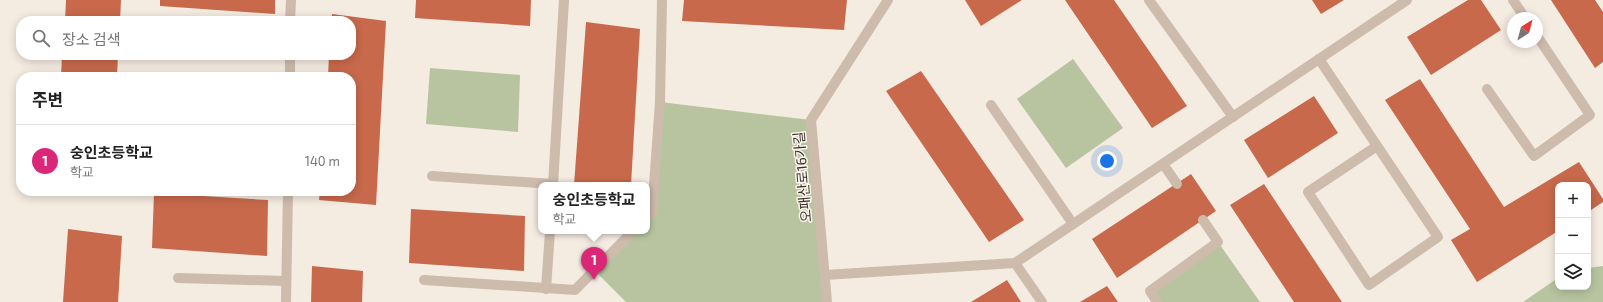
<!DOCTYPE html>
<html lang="ko">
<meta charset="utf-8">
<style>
body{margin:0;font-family:"Exo 2","Noto Sans KR",sans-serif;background:#f2f2f2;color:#222}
.controls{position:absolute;right:12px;bottom:12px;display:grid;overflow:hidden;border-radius:8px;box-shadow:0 2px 10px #0003}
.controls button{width:36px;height:36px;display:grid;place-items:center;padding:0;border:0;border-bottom:1px solid #e0e0e0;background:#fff;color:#222;font:20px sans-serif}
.compass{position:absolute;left:1507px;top:12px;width:36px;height:36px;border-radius:50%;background:#fff;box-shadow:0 2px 10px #0003;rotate:36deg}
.you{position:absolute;left:1107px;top:161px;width:14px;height:14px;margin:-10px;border:3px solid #fff;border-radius:50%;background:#1a73e8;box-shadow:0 0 0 6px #1a73e833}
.badge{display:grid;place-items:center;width:26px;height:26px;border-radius:50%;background:#db2777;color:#fff;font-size:13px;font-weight:700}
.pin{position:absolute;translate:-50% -33px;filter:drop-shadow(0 1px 2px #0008)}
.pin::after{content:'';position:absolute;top:21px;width:14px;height:12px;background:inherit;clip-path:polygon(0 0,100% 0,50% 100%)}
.popup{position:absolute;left:538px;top:182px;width:112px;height:52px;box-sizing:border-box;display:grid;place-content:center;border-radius:8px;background:#fff;filter:drop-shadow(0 1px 3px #0005);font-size:13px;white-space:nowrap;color:#767676}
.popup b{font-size:15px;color:#222}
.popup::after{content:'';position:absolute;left:50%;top:100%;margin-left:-8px;border:8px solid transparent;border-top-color:#fff}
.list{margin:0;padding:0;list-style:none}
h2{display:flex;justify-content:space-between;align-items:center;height:52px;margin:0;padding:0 16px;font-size:17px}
h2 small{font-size:13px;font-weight:400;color:#767676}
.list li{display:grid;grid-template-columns:26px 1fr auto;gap:12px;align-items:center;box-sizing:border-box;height:72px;padding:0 16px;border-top:1px solid #e0e0e0}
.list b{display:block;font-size:15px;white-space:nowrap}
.list p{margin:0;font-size:13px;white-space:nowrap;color:#767676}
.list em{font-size:13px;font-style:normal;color:#767676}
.icon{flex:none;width:22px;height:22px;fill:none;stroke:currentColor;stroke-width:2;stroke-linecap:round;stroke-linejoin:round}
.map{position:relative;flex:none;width:1603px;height:302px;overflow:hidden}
.search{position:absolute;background:#fff;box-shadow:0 2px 10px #0003;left:16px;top:16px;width:340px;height:44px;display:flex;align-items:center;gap:10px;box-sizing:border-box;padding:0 14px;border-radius:16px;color:#767676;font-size:15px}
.panel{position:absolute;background:#fff;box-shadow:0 2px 10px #0003;left:16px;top:72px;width:340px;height:124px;border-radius:16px}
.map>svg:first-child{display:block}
.green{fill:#b8c4a0}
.building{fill:#c8694b}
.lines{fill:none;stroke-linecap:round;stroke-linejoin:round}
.service{stroke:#cdbbac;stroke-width:10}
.minor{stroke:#cdbbac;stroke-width:10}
.labels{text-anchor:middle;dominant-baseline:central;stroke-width:3;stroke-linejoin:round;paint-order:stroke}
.street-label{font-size:14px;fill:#3b302b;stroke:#fbf5ee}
</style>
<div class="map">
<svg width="1603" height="302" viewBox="0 0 1603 302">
<rect width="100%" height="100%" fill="#f4ebe1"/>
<g class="green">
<polygon points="1073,59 1123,128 1066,168 1017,99"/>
<polygon points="430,68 520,75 518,132 426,124"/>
<polygon points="660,102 811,120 827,302 626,302 594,270 633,231 647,231 647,217"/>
<polygon points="1218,242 1260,302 1157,302 1150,291"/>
<polygon points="1603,266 1603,302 1523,302 1558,278 1558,287 1588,287 1588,268"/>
</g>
<g class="building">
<polygon points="66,0 121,0 120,21 65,21"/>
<polygon points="160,0 275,0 275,14 160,6"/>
<polygon points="416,0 531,0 530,26 415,18"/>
<polygon points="684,0 847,0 844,30 682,21"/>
<polygon points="965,0 1022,0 981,26"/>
<polygon points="1065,0 1114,0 1187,106 1152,128"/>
<polygon points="1312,0 1344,0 1321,14"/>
<polygon points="1468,0 1481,0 1501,30 1431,75 1407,37"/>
<polygon points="1551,0 1595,0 1603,12 1603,62 1595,68"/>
<polygon points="332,14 386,21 376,205 319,200 320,191 351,191 351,77 328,77 329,55 351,55 351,21 331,21"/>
<polygon points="586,22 640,29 631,185 574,185"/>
<polygon points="62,55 118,55 117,77 61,77"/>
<polygon points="921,71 1024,220 989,242 886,91"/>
<polygon points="1420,79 1504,207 1579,162 1603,199 1603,202 1588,212 1588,185 1558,185 1558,231 1477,282 1451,240 1470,229 1385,100"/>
<polygon points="1314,96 1338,133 1268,178 1244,140"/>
<polygon points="1191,174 1216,211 1117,278 1092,239"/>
<polygon points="1264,184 1342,302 1294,302 1230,205"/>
<polygon points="154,193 268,200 267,256 152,248"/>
<polygon points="411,209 525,216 524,271 409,263"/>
<polygon points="68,229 122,236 118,302 63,302"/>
<polygon points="312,266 363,271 362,302 311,302"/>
<polygon points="1007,280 1021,302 971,302"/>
<polygon points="1107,286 1118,302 1080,302"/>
</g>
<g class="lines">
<g class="service">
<polyline points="1149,0 1233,117"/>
<polyline points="1513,0 1525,18"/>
<polyline points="290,21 291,0"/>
<polyline points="1319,59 1438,237 1369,285 1308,192 1377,146"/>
<polyline points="290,77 290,55"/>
<polyline points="1487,89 1534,156 1590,115 1537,36"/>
<polyline points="991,105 1073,224"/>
<polyline points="1163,164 1177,184"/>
<polyline points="432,176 553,184"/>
<polyline points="553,185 564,0"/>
<polyline points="647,217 652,213 660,102 662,0"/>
<polyline points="1015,263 1042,302"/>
<polyline points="825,275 1015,263 1407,0"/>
<polyline points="178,278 286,281"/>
<polyline points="424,280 575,290 633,231"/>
<polyline points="546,289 550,231"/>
<polyline points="286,302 288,191"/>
<polyline points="1157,302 1150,291 1218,242 1203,220"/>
</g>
<polyline class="minor" points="827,302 811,120 888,0"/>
</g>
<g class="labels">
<g class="street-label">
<text transform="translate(802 177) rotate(-95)">오패산로16가길</text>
</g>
</g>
</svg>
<div class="controls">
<button>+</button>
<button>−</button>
<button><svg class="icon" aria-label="layers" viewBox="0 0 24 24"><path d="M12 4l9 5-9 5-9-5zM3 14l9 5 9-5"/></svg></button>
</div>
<svg class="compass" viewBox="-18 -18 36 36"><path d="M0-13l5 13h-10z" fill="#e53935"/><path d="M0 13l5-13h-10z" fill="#767676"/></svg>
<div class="you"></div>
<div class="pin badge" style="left:594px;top:280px">1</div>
<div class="popup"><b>숭인초등학교</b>학교</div>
<div class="search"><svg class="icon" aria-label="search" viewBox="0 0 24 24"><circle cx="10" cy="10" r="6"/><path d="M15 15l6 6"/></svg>장소 검색</div>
<section class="panel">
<h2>주변<small></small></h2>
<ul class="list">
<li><span class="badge">1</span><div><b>숭인초등학교</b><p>학교</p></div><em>140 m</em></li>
</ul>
</section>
</div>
